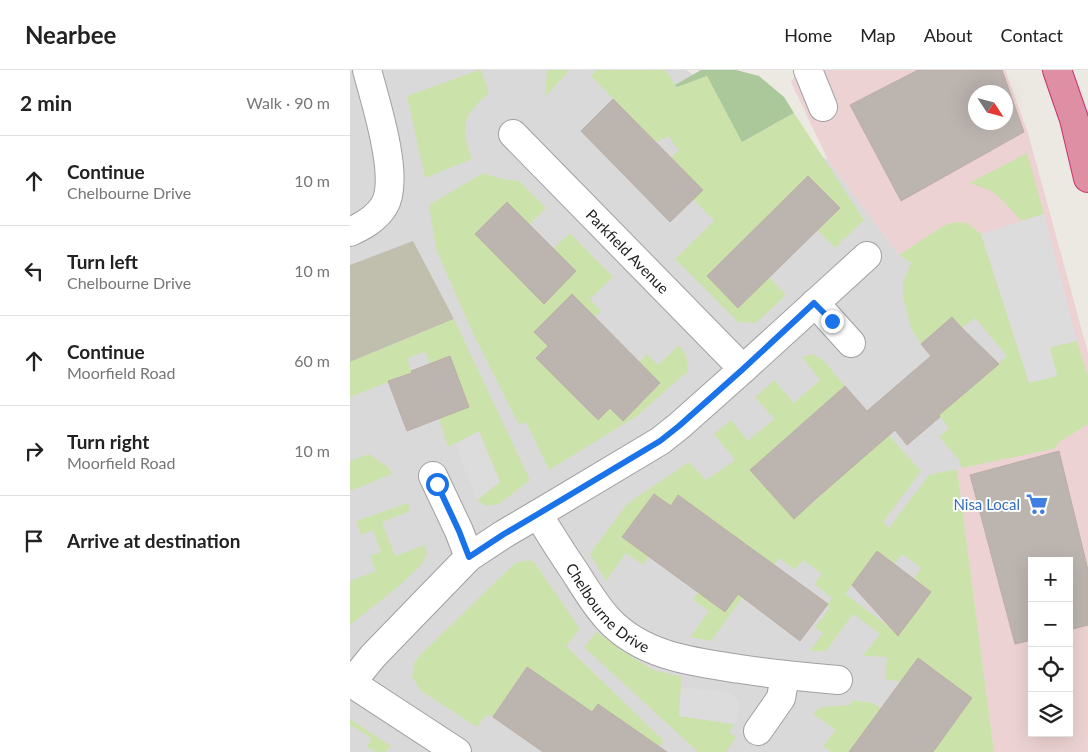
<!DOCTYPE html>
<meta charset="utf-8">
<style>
body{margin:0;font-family:Lato,sans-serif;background:#f6f6f6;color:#222}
.controls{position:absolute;right:15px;bottom:15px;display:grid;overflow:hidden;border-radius:0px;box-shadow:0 5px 20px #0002}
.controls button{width:45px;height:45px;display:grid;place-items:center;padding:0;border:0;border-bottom:1px solid #e0e0e0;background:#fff;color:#222;font:25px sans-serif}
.compass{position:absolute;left:618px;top:15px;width:45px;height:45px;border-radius:50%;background:#fff;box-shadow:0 5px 20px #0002;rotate:126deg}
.stop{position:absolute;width:15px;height:15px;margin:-11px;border:4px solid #1a73e8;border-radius:50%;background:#fff}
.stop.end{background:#1a73e8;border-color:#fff;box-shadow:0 1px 5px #0008}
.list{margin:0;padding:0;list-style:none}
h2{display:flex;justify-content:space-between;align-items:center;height:65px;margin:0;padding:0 20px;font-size:21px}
h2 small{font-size:16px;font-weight:400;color:#767676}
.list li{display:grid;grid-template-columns:32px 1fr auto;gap:15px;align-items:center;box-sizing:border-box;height:90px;padding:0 20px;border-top:1px solid #e0e0e0}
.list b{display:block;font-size:19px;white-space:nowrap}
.list p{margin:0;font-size:16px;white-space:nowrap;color:#767676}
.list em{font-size:16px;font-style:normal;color:#767676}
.icon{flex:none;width:28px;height:28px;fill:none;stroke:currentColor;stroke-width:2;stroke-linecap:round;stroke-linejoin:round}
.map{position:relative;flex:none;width:738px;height:682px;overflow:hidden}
header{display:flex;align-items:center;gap:30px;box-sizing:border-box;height:70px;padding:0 25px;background:#fff;border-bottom:1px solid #e0e0e0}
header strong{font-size:24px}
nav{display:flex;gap:28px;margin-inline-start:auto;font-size:18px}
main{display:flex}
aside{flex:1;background:#fff}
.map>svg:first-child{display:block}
.residential{fill:#dad9d9}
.commercial{fill:#ecd2d3;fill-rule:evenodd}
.construction{fill:#c0bfae}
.grass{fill:#cbe3ab;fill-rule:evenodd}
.forest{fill:#abc89a}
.parking{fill:#dcdcdc}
.building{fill:#bcb4af;stroke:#bdaea6;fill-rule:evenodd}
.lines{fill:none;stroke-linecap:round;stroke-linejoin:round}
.street-casing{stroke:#a0a0a0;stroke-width:30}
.highway-casing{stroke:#c83270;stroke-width:30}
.street{stroke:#fff;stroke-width:28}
.highway{stroke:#de8fa3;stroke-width:28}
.route{stroke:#1a73e8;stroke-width:6}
.labels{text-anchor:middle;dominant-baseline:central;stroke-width:4;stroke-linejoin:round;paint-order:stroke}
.street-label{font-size:15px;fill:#1c1c1c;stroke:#fff}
.shop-label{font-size:15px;fill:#366cbe;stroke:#fff;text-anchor:end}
</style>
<header>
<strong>Nearbee</strong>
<nav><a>Home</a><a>Map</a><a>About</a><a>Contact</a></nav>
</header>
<main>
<aside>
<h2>2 min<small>Walk · 90 m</small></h2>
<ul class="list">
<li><svg class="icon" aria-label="ahead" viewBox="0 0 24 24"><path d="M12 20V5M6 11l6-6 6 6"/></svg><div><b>Continue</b><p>Chelbourne Drive</p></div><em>10 m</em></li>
<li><svg class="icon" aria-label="left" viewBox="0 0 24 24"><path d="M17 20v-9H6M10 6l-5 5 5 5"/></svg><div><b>Turn left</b><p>Chelbourne Drive</p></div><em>10 m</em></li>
<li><svg class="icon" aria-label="ahead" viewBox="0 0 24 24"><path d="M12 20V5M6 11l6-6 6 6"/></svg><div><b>Continue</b><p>Moorfield Road</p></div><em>60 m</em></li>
<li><svg class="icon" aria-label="right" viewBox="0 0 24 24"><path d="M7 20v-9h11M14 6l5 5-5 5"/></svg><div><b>Turn right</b><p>Moorfield Road</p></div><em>10 m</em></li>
<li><svg class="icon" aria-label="arrive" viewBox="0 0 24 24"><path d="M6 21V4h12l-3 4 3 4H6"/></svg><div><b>Arrive at destination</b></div></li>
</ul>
</aside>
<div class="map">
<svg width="738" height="682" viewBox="0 0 738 682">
<rect width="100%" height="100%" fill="#ece8e2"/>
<polygon class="residential" points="0,0 336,0 478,90 549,185 561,193 672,289 703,379 607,399 644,682 0,682"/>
<path class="commercial" d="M449 0H655L678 63 738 283V682H644L607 399 650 390 672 290 561 193 549 185 478 90 441 12ZM626 22H656V52H626ZM682 491H719V663H682Z"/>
<polygon class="construction" points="63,171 104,249 0,292 0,195"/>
<g class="grass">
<path d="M129 0H131L139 23C112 47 110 55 122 89L75 108 57 26Z"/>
<polygon points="197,0 218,0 216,4 195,27"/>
<polygon points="246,0 315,0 327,17 357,6 393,72 444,43 514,150 485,178 467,160 489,138 458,106 388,238 419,207 436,225 406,253 388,252 325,189 364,151 343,129 332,100 321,88 329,80 322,72 319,66 306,72 241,6"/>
<polygon points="677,83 694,144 671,151 657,135 642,121 619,113"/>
<path d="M133 103 151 109 169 111 196 138 179 155 203 179 220 163 263 207 240 229 251 241 245 247 198 276 186 287 205 307 242 319 229 332 247 350 260 338 273 351 310 314 289 292 297 284 308 295 329 275C336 283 338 290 338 301L287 346 199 400 176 352 169 355 121 259 86 179 79 135Z"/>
<polygon points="604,152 617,153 631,164 672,289 700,277 727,271 738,307 738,354 711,371 703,379 612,398 609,390 589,367 599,358 589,345 657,286 625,248 612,258 602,247 571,274 561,258 553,227 553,212 561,193 549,185 593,156"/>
<polygon points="104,249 180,410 149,434 136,436 127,430 150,412 129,362 98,377 89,349 119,337 100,286 80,294 75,282 57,288 62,303 0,327 0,292"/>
<path d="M463 284 474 291 495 316 400 400 435 439 450 426 459 436 478 419 469 409 530 356 571 401 533 452 539 458 579 405 607 399 644 682H481L473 676 486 660 463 644 469 638 473 637 501 635 503 630 523 633 547 651 551 612 535 609 537 587 513 586 530 564 503 544 476 581H460L473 563 465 557 480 538 477 535 482 528 464 514 472 504 453 490 445 500 429 488 397 531 392 528 361 571 340 567 359 541 343 530 348 522 328 426 321 436 304 424 273 467 299 486 293 495 276 483 256 511 240 484 277 434 339 392 356 410 385 390 364 364 381 350 398 371 424 349 405 327 424 310 444 333 470 310 452 287ZM527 481 544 494 552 484 571 498 564 508 581 522 549 564 495 524Z"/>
<polygon points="19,384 38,397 42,404 0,421 0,391"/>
<polygon points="58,433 60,441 32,452 45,486 75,475 77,484 71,495 49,516 0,555 0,511 26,501 20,486 31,482 23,460 11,465 6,451"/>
<polygon points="178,490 184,492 230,559 216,576 314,671 309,677 248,634 242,642 177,598 143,647 137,644 127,657 71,621 62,607 64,593 70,585 165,493"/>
<polygon points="247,562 280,586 304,600 332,607 329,646 384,654 379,662 386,667 376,682 348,682 234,577"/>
<polygon points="0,649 41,676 36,682 26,682 17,676 21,668 0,655"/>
</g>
<polygon class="forest" points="351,0 386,0 409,6 434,27 444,43 392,72 357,6 327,17 325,15"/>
<g class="parking">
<polygon points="694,144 727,271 700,277 707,306 679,313 631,164"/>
<polygon points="129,361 150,412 127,430 105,374"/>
<polygon points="331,617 377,622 386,628 390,635 388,644 384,654 329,646"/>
</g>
<g class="building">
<path d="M568 0H652L674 62 551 131 500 35ZM626 22H656V52H626Z"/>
<polygon points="263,29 353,120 320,152 231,61"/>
<polygon points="458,106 490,138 388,238 357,206"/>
<polygon points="157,132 226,201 194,234 125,164"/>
<polygon points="222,224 310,313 273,351 260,338 248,350 186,288 198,276 184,262"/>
<polygon points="602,247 612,258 649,294 589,345 590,347 557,375 545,360 468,427 444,449 400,400 495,316 517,341 581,286 571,274"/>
<polygon points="100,286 119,337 57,361 38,311 62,303 61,301"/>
<polygon points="709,381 738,500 738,555 719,560 719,491 682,491 682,570 665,574 620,405"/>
<polygon points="304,424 321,436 328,425 478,534 450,571 388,524 375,542 272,467"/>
<polygon points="527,481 581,522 548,566 502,515"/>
<polygon points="568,588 622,628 583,682 499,682"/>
<polygon points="177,597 242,642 248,634 317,682 193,682 143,647"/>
</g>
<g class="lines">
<g class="street-casing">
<g id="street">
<polyline points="458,0 473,37"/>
<path id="s1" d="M163 64 393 299"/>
<path d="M0 162C13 156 26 149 34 136 51 109 25 31 17 0"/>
<polyline points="465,233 501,273"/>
<polyline points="83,406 109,461 119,487"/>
<path id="s2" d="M188 444C200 464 212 483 225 502 235 518 245 535 258 549 292 586 343 592 390 599 423 604 455 607 488 610"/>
<polyline points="0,612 107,682"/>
<polyline points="2,612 23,586 119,487 154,464 188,444 310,371 329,356 393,299 517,186"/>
<polyline points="408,661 431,628 435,606"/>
</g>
</g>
<g class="highway-casing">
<polyline id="highway" points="707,0 724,49 738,108"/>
</g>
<use href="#street" class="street"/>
<use href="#highway" class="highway"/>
</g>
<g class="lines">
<polyline class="route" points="87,414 109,461 119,487 154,464 188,444 310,371 329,356 393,299 464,233 482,251"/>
</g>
<defs>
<g id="supermarket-bare" transform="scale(1.725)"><path d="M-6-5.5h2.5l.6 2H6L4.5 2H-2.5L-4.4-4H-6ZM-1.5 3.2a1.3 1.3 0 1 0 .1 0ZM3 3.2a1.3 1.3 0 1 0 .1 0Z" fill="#3f7fe0" stroke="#fff" stroke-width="2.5" paint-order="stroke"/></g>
</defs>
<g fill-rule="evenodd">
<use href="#supermarket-bare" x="687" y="434"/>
</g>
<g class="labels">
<g class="street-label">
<text stroke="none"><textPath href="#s1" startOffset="164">Parkfield Avenue</textPath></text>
<text stroke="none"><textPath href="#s2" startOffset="118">Chelbourne Drive</textPath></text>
</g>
<g class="shop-label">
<text x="670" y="434">Nisa Local</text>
</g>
</g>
</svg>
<div class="controls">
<button>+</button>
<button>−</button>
<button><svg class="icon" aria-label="locate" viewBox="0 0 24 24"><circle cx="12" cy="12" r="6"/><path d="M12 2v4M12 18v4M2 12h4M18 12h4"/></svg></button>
<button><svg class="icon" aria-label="layers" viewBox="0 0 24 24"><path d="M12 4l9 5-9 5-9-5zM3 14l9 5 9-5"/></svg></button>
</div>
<svg class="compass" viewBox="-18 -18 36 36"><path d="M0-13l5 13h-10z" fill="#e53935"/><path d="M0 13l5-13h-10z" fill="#767676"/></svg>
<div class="stop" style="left:87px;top:414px"></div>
<div class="stop end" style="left:482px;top:251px"></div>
</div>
</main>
